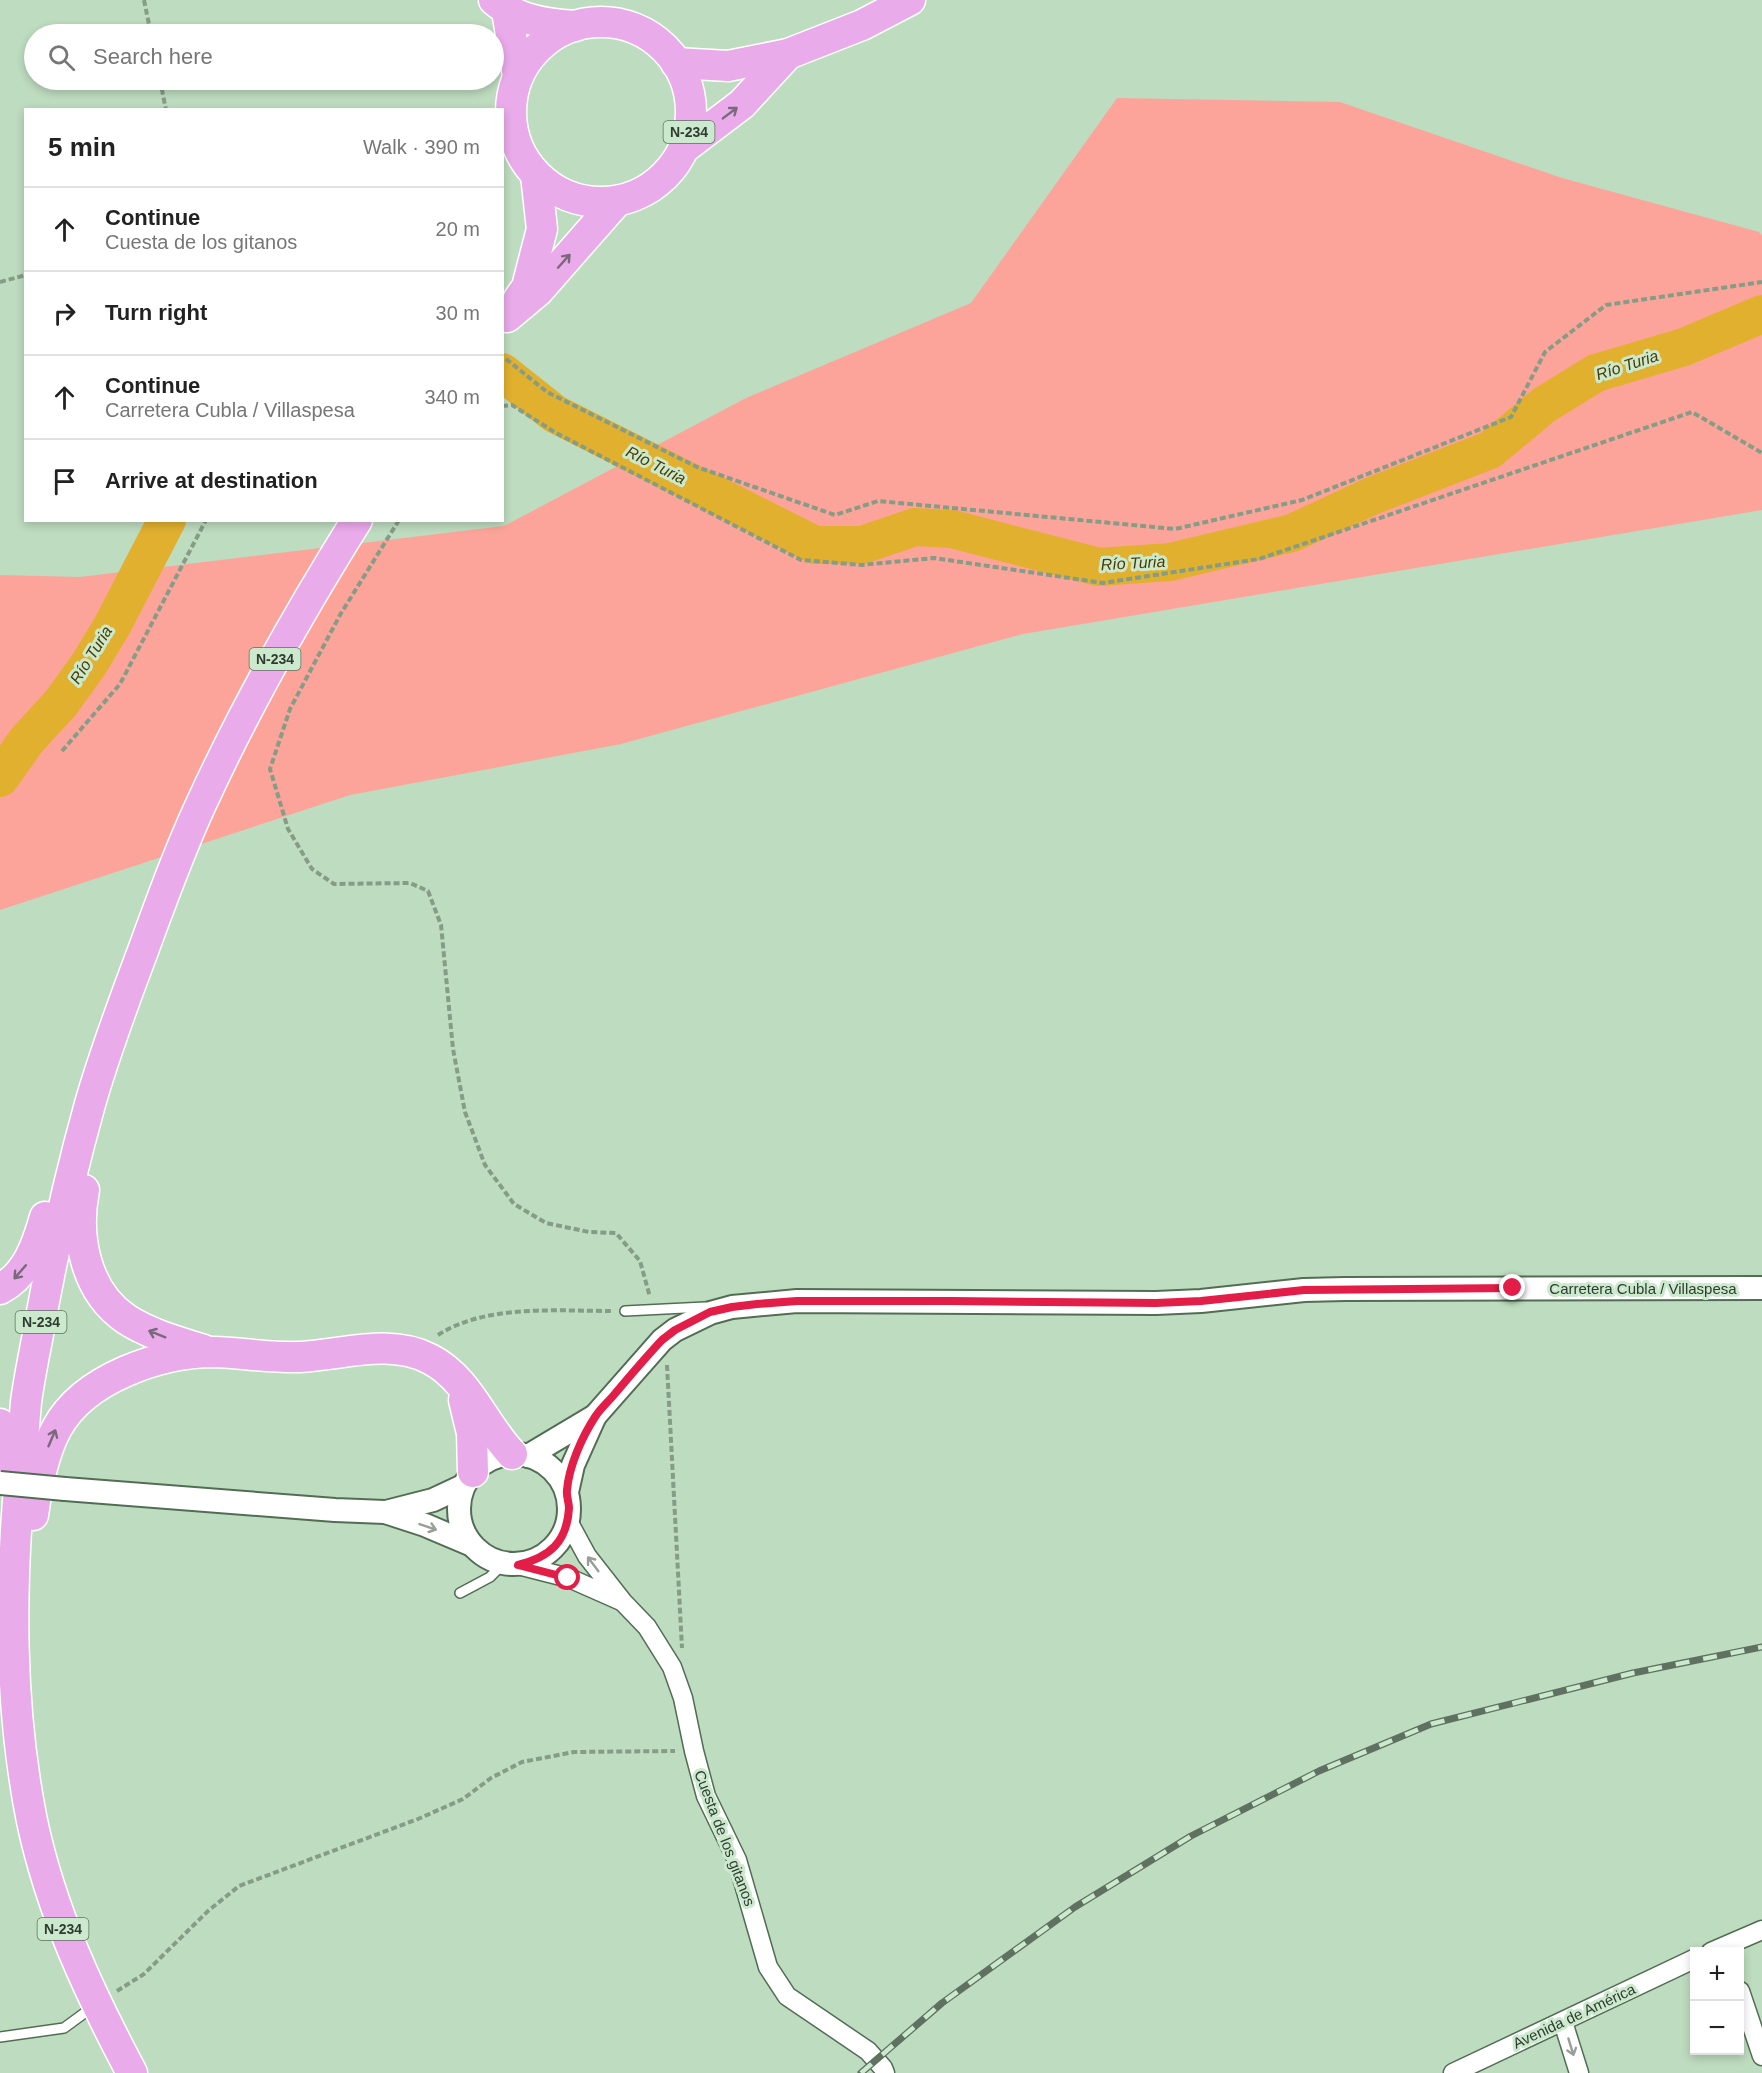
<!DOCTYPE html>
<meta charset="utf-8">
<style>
body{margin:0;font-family:Helvetica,sans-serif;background:#f6f6f6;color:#222}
.controls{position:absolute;right:18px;bottom:18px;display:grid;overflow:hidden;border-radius:0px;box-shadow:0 3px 9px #0003}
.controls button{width:54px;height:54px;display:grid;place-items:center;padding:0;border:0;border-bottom:2px solid #e0e0e0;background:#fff;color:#222;font:30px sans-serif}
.stop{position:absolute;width:18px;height:18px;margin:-14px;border:4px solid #e11d48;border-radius:50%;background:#fff}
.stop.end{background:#e11d48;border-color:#fff;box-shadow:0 2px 6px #0008}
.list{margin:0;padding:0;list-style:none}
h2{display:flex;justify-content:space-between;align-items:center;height:78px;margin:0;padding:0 24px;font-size:26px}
h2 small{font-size:20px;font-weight:400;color:#767676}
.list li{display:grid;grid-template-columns:39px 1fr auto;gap:18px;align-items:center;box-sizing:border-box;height:84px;padding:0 24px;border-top:2px solid #e0e0e0}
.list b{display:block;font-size:22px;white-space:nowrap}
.list p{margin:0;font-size:20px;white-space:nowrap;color:#767676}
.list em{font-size:20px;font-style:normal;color:#767676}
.icon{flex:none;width:33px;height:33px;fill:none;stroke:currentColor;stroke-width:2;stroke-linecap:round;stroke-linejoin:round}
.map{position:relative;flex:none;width:1762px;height:2073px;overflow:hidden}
.search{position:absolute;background:#fff;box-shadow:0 3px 9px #0003;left:24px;top:24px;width:480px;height:66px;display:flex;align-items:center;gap:15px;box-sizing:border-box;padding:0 21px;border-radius:33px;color:#767676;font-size:22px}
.panel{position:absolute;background:#fff;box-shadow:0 3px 9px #0003;left:24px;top:108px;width:480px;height:414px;border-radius:0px}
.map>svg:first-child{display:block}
.green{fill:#fda49a}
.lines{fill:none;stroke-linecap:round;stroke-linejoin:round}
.river{stroke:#e1b02f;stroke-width:38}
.service-casing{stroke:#526d54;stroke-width:12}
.minor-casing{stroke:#526d54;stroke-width:21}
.tertiary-casing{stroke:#526d54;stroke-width:26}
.trunk-casing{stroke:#fff;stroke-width:33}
.path{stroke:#859c86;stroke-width:4;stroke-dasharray:6 3;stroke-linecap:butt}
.service{stroke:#fff;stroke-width:9}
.minor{stroke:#fff;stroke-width:18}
.tertiary{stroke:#fff;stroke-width:22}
.trunk{stroke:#eaabeb;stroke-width:30}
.rail-casing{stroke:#5f7160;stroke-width:7}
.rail{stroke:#cbe9cc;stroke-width:4.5;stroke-dasharray:14;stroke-linecap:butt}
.tertiary-bridge-casing{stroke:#526d54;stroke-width:26;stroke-linecap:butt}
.tertiary-bridge{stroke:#fff;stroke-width:22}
.oneway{stroke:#7a687b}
.oneway2{stroke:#989e98}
.route{stroke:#e11d48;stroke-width:8}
.labels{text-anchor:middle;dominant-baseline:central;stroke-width:6;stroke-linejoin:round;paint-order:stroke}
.shield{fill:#cbe9cc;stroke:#5e7060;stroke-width:1.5}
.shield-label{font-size:14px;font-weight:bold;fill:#303c31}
.street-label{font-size:15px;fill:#303c31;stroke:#cbe9cc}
.water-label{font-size:16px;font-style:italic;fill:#4d3a04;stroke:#cbe9cc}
</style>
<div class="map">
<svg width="1762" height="2073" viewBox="0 0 1762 2073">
<rect width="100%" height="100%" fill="#bedcbf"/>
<polygon class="green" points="1117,98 1340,102 1562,178 1759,232 1762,236 1762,510 1023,634 621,744 350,795 0,910 0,575 80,577 504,526 746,398 971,303"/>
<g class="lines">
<g class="river">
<polyline points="502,372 555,414 815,545 862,545 915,527 952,529 1099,567 1170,562 1292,533 1372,496 1490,450 1544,405 1596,373 1684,347 1762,314"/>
<polyline points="0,778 27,740 61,703 89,664 112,626 167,520"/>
</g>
<g class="service-casing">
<g id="service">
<polyline points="625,1311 705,1307"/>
<polyline points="460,1593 490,1577 503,1564"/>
<polyline points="0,2037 64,2028 94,2006"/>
</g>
</g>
<g class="minor-casing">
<g id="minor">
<polyline points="568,1521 587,1556 623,1602 647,1627 672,1667 683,1698 694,1751 706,1796 737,1860 768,1967 787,1996 868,2051 883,2068 885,2073"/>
<polyline points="518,1565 569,1578 621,1601"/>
<polyline points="1711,1952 1762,1930"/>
<polyline points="1740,1991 1762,2056"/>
<polyline points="1563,2022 1579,2073"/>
<polyline points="1453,2073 1694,1959"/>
</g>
</g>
<g class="tertiary-casing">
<g id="tertiary">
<circle cx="514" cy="1509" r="55"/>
<polyline points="528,1456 595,1416"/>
<polyline points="65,1489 335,1510 385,1512 425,1525 470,1544"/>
<polyline points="567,1492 573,1465 595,1416 662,1340 675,1330 710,1313 732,1307 797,1301 1156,1303 1201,1301 1304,1290 1345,1289 1762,1288"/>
<polyline points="386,1512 433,1500 463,1486"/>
</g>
</g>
<g class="trunk-casing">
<g id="trunk">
<path d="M494 0C517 20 545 24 575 26"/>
<polyline points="507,11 518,76"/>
<circle cx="601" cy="112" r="90"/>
<polyline points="676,63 728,66 788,54 862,25 910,0"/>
<polyline points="684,148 742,104 788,54"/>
<polyline points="518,300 527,287 542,229 536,175"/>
<polyline points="507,317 538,291 617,201"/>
<path d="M84 1190C75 1236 85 1291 126 1319 149 1334 178 1342 204 1350"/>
<path d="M0 1289C27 1275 37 1245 45 1217"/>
<polyline points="464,1400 472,1433 473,1472"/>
<polyline points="0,1424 4,1437 2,1474"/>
<path d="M33 1515C37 1486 43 1453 57 1428 84 1378 161 1352 214 1352 243 1353 271 1358 300 1357 343 1355 389 1338 430 1359 469 1379 483 1424 512 1454"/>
<path d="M132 2073C89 1992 51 1911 32 1821 9 1707 10 1590 20 1476 22 1451 24 1426 26 1402 30 1372 37 1342 42 1312 55 1242 71 1172 90 1104 105 1051 125 999 144 948 162 899 180 849 202 802 247 704 300 611 357 520"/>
</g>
</g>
<g class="path">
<polyline points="144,0 151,34"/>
<polyline points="160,80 166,110"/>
<polyline points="0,282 26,275"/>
<polyline points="506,359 547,392 697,467 835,515 878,501 1175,529 1302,500 1511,417 1545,352 1606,305 1762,282"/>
<polyline points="502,406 512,405 556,433 801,560 861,565 934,558 1103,583 1259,559 1692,412 1762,453"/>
<polyline points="399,520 340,615 290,709 270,769 288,829 312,869 334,884 410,883 428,891 441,925 453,1049 465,1112 485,1165 514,1204 546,1223 589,1232 616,1233 640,1261 650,1297"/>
<polyline points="62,751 120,684 206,520"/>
<path d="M438 1335C486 1304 557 1311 612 1311"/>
<polyline points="667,1365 682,1648"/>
<polyline points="117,1991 144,1974 208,1911 239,1886 418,1819 463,1799 491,1778 522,1762 574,1752 675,1751"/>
</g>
<use href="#service" class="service"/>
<use href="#minor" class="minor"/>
<use href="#tertiary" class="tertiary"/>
<use href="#trunk" class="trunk"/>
<g class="rail-casing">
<polyline id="rail" points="861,2073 942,2003 1075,1907 1191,1836 1319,1771 1431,1724 1633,1673 1762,1647"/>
</g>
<use href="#rail" class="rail"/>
<g class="tertiary-bridge-casing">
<polyline id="tertiary-bridge" points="0,1483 65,1489"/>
</g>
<use href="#tertiary-bridge" class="tertiary-bridge"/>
</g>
<defs><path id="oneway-shaft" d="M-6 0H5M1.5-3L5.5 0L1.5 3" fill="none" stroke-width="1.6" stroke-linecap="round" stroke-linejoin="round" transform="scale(1.5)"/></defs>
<g class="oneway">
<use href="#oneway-shaft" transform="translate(730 113) rotate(-37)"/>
<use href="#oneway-shaft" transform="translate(564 261) rotate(-48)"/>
<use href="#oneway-shaft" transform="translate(20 1272) rotate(131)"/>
<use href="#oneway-shaft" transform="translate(157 1334) rotate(-158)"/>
<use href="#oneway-shaft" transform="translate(52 1438) rotate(-67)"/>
</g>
<g class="oneway2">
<use href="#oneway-shaft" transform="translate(428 1527) rotate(19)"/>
<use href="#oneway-shaft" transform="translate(593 1564) rotate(-127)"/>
<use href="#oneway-shaft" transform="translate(1571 2047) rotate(73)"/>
</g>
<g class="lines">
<path class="route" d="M568 1578 518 1565C550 1557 567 1542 569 1508 569 1502 566 1496 567 1490 569 1466 582 1437 595 1417 600 1409 607 1403 613 1396 629 1377 645 1358 662 1340L675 1330 710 1312 732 1307 757 1304 797 1301H950L1156 1303 1201 1301 1304 1290 1513 1288"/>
</g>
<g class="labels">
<g class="shield">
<rect x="663.5" y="121" width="51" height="22" rx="4.5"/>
<rect x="249.5" y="648" width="51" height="22" rx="4.5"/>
<rect x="15.5" y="1311" width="51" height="22" rx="4.5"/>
<rect x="37.5" y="1918" width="51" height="22" rx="4.5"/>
</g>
<g class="shield-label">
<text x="689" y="132">N-234</text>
<text x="275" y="659">N-234</text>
<text x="41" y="1322">N-234</text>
<text x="63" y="1929">N-234</text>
</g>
<g class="street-label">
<text x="1643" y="1288">Carretera Cubla / Villaspesa</text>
<text transform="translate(725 1838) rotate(69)">Cuesta de los gitanos</text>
<text transform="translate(1574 2016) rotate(-25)">Avenida de América</text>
</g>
<g class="water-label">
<text transform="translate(1627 365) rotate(-18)">Río Turia</text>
<text transform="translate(656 465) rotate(27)">Río Turia</text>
<text transform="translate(1133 563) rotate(-3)">Río Turia</text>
<text transform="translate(91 655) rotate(-58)">Río Turia</text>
</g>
</g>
</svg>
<div class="controls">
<button>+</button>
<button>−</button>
</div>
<div class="stop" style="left:568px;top:1578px"></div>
<div class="stop end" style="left:1513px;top:1288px"></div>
<div class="search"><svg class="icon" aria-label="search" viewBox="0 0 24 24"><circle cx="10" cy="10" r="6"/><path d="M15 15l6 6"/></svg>Search here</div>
<section class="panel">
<h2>5 min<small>Walk · 390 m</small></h2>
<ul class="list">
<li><svg class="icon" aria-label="ahead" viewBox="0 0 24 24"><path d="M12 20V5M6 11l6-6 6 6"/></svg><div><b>Continue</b><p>Cuesta de los gitanos</p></div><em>20 m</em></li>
<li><svg class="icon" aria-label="right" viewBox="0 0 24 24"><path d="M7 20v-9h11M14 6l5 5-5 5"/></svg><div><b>Turn right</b></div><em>30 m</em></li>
<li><svg class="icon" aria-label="ahead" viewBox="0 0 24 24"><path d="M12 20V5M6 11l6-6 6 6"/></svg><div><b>Continue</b><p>Carretera Cubla / Villaspesa</p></div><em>340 m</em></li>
<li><svg class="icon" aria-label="arrive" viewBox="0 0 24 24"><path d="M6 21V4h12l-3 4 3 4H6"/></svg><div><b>Arrive at destination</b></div></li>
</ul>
</section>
</div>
